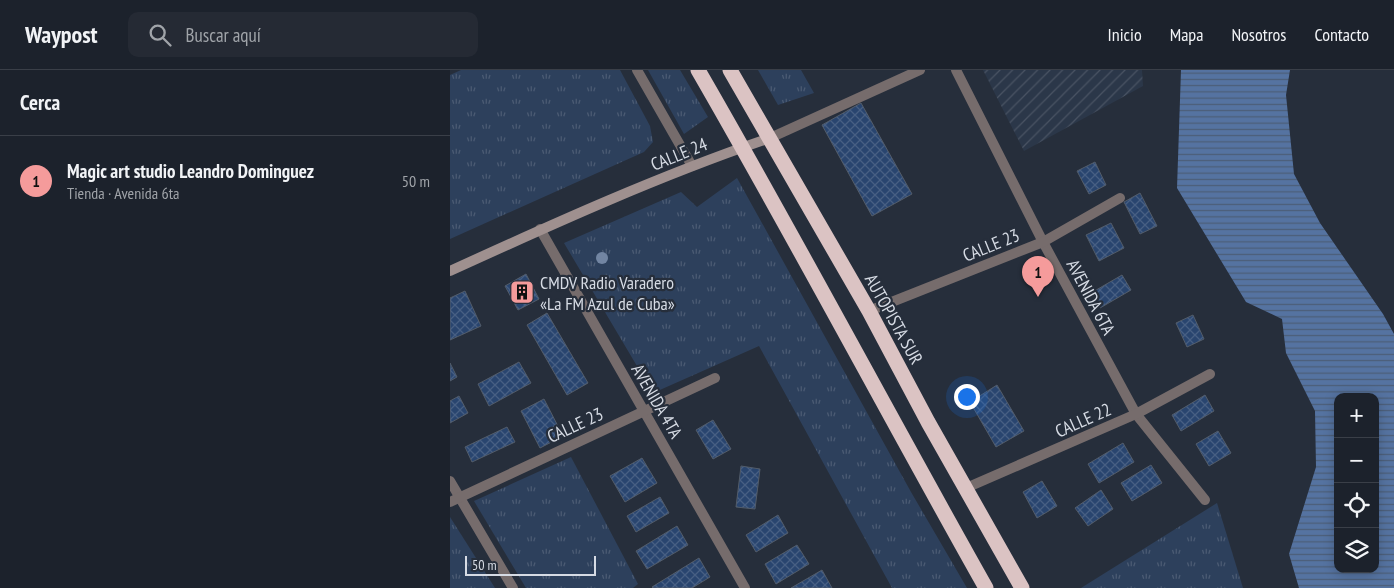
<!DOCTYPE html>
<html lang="es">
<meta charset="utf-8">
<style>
body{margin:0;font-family:"PT Sans Narrow",sans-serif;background:#252a34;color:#f1f3f6}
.controls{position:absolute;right:15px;bottom:15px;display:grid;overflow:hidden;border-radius:10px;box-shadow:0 2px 12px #0003}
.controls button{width:45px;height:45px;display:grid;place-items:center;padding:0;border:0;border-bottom:1px solid #3a3f48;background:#1c222c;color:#f1f3f6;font:25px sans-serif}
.scale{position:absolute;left:15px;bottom:12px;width:131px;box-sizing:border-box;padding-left:5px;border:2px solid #d6dbe4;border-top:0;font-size:14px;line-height:18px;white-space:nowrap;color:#d6dbe4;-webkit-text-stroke:4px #262e3b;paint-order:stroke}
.you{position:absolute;left:516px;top:326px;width:18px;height:18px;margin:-12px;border:4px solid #fff;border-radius:50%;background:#1a73e8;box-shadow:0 0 0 8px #1a73e833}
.badge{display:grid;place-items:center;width:32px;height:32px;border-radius:50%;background:#f59b9b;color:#111;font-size:16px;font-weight:700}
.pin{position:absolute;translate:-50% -41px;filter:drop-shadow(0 1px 2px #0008)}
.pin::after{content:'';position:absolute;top:26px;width:18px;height:15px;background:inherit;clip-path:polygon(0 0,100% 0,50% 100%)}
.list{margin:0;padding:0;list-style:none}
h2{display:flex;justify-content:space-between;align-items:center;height:65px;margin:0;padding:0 20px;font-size:21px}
h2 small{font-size:16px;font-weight:400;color:#a0a4a9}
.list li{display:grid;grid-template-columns:32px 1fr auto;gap:15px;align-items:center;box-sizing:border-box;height:90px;padding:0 20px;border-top:1px solid #3a3f48}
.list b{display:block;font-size:19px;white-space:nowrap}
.list p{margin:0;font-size:16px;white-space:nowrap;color:#a0a4a9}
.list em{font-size:16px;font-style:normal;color:#a0a4a9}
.icon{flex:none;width:28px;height:28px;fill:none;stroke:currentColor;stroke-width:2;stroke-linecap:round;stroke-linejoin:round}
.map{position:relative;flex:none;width:944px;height:518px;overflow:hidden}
header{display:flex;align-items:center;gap:30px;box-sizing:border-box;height:70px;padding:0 25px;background:#1c222c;border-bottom:1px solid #3a3f48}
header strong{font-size:24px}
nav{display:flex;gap:28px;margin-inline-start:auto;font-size:18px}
.search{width:350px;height:45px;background:#252a34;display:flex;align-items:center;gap:12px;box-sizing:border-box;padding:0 18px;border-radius:10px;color:#a0a4a9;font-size:19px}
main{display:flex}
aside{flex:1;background:#1c222c}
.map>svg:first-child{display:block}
.industrial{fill:url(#industrial-furrows)}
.grass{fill:url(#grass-tufts)}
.water{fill:url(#water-rules);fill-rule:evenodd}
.building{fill:url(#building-cross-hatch);stroke:#525c6a}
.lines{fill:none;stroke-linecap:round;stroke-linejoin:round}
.street{stroke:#766c6c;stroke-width:10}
.secondary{stroke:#9f908f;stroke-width:10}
.highway{stroke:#dbc3c3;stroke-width:15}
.tree{fill:#7285a2}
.labels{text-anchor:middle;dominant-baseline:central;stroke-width:4.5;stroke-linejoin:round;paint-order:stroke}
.street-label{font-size:18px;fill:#d6dbe4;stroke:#262e3b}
.poi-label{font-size:18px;fill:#d6dbe4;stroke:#262e3b;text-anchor:start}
</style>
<header>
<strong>Waypost</strong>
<div class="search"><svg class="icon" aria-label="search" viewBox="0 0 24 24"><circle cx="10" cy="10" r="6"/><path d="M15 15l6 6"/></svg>Buscar aquí</div>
<nav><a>Inicio</a><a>Mapa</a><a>Nosotros</a><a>Contacto</a></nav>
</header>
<main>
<aside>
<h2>Cerca<small></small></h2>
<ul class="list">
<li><span class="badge">1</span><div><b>Magic art studio Leandro Dominguez</b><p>Tienda · Avenida 6ta</p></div><em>50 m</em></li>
</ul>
</aside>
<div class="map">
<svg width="944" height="518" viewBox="0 0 944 518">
<defs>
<pattern id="industrial-furrows" width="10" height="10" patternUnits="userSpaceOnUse" patternTransform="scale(1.25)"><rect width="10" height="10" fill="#2b3749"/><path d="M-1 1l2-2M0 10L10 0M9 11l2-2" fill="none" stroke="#495363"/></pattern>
<pattern id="grass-tufts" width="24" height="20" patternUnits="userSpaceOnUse" patternTransform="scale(1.25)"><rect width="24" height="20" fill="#2d405c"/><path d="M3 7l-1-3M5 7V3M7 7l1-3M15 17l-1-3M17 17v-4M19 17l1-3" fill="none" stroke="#4b5b73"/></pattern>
<pattern id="water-rules" width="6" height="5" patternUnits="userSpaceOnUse" patternTransform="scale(1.25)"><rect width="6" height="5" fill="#5573a1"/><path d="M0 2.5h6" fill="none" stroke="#4c5d77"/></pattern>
<pattern id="building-cross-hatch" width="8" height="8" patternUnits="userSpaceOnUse" patternTransform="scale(1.25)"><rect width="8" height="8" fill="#29456f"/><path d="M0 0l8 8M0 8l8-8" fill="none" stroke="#475f83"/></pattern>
</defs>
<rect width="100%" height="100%" fill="#262e3b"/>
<polygon class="industrial" points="533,0 692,0 693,16 574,81"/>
<g class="grass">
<polygon points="11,0 170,0 200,56 203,72 194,82 0,169 0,5"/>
<polygon points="198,0 230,0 258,47 234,64"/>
<polygon points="308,0 351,0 364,23 328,35"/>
<polygon points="287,108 461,422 517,518 442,518 309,276 203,323 114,173 231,122 247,137"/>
<polygon points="121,387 188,514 183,518 76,518 24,431"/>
<polygon points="767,433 793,518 631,518"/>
<polygon points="0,447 45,518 0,518"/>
</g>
<path class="water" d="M731 0H840L836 25 844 104 870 153 933 244 944 264V518H849L839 484 866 397 865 341 836 283 832 249 796 232 727 118ZM888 327H925V499H888Z"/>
<g class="building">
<polygon points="411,33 462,124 422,146 372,55"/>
<polygon points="645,92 656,115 639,124 627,101"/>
<polygon points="690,123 707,156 690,164 674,132"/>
<polygon points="661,153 674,178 649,191 636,165"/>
<polygon points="76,204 89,229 68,240 55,216"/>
<polygon points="672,205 681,220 650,238 641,223"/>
<polygon points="15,221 31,256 0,270 0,228"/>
<polygon points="97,243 138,313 117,325 77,255"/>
<polygon points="743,245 754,269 737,277 726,253"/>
<polygon points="69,292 81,313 39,336 28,314"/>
<polygon points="0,293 7,307 0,311"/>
<polygon points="547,315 574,361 546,377 520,332"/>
<polygon points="755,325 764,341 731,361 722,345"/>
<polygon points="9,326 18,343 0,353 0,331"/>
<polygon points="94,329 113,366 90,378 71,341"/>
<polygon points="263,350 281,379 263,389 246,360"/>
<polygon points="57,357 65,372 22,392 15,377"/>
<polygon points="768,361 781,383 759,396 746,374"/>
<polygon points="673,373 684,392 649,413 638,394"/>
<polygon points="192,388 207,413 175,432 160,406"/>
<polygon points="701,395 712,413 682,431 671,413"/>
<polygon points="291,396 310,399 305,439 286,437"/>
<polygon points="592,411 607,436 587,448 573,422"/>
<polygon points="651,420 663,439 638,456 625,438"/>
<polygon points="210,427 219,443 186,462 177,446"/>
<polygon points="328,445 338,463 306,482 296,465"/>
<polygon points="227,456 238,475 197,499 186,481"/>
<polygon points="347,475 359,494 326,514 315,494"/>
<polygon points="249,488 260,507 242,518 203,518 202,517"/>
<polygon points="372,500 382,518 341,518"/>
</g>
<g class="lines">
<g class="street">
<polyline points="187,0 242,96"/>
<polyline points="506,0 593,172 686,344 755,430"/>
<polyline points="320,68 470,0"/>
<polyline points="90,159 295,518"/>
<polyline points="419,241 593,172 670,128"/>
<polyline points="0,411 63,518"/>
<polyline points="516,418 686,344 760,304"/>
<polyline points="0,432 265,308"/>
</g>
<path class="secondary" d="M0 201C105 153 211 105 320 68"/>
<g class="highway">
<path d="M248 0C347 171 439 346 536 518"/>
<polyline points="280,0 419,241 478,352 572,518"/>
</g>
</g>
<circle class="tree" cx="152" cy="188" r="6"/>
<defs>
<g id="building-square" transform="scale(1.25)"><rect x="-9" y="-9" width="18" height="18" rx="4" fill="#f59b9b" stroke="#262e3b"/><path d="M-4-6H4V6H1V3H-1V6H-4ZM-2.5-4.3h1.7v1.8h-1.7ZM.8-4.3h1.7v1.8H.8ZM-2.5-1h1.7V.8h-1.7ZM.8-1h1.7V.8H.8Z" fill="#111"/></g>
</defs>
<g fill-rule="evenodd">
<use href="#building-square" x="72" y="222"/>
</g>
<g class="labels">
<g class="street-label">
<text transform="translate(229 84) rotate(-22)">CALLE 24</text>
<text transform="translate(541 175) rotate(-22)">CALLE 23</text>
<text transform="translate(641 227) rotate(62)">AVENIDA 6TA</text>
<text transform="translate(444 249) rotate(61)">AUTOPISTA SUR</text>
<text transform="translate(207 331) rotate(60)">AVENIDA 4TA</text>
<text transform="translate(633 350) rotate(-24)">CALLE 22</text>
<text transform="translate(125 355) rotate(-25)">CALLE 23</text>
</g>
<g class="poi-label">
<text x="90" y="212">CMDV Radio Varadero<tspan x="90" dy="21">«La FM Azul de Cuba»</tspan></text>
</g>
</g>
</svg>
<div class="controls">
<button>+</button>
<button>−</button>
<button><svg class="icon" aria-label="locate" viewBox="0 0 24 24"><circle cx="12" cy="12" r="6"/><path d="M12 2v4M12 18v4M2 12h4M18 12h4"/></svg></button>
<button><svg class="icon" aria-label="layers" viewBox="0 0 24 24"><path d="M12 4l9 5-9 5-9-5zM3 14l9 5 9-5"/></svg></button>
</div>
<div class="scale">50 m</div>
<div class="you"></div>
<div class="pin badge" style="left:588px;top:227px">1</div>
</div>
</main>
